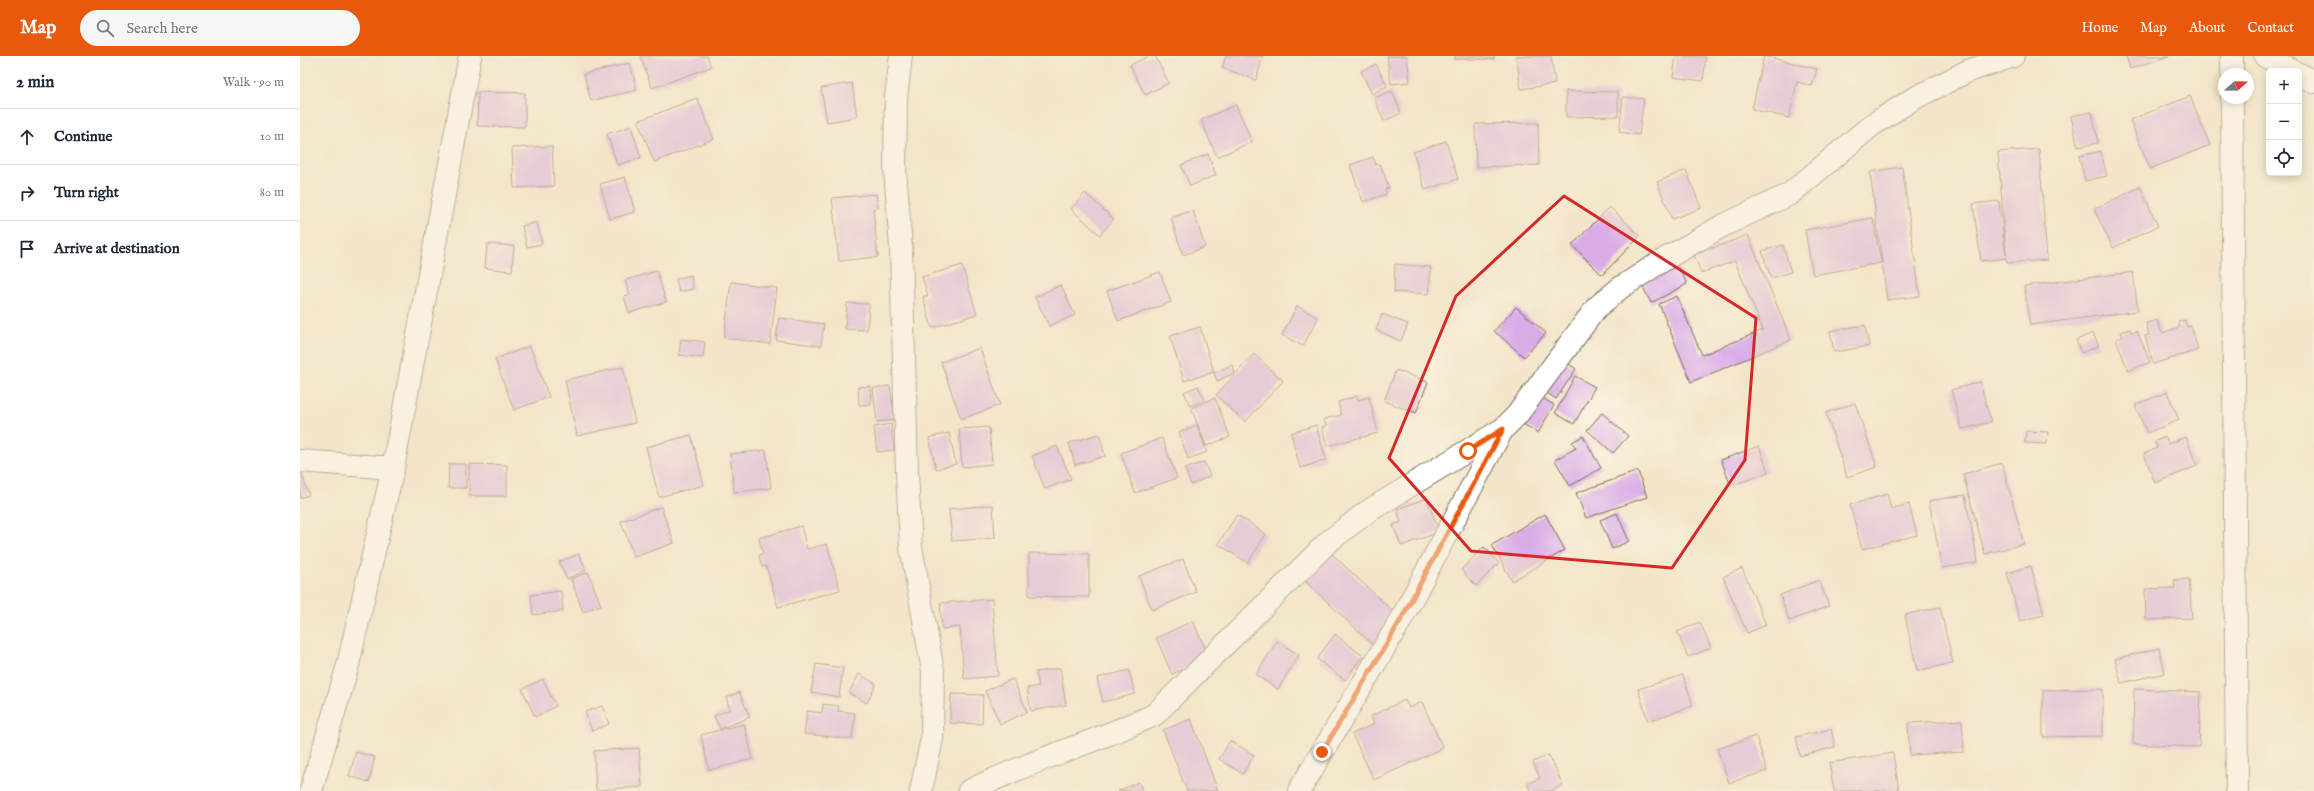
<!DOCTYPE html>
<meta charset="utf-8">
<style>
body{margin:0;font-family:"IM FELL English",serif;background:#f6f6f7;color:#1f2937}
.controls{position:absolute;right:12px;top:12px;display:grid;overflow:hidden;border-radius:6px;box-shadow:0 2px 10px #0003}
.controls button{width:36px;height:36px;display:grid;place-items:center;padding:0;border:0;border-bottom:1px solid #e0e1e3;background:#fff;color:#1f2937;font:20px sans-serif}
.compass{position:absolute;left:1918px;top:12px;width:36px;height:36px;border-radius:50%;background:#fff;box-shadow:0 2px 10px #0003;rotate:70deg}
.stop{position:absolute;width:12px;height:12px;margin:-9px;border:3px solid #ea580c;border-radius:50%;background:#fff}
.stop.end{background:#ea580c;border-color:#fff;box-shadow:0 1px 4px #0008}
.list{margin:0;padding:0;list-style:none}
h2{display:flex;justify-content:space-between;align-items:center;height:52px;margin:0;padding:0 16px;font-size:17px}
h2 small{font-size:13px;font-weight:400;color:#747a83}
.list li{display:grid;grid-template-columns:26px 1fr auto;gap:12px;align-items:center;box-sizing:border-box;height:56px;padding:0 16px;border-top:1px solid #e0e1e3}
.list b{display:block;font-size:15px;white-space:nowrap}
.list em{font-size:13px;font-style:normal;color:#747a83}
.icon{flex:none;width:22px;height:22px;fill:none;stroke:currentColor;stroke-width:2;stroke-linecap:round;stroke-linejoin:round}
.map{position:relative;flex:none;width:2014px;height:735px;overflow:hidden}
header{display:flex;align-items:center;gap:24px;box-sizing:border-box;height:56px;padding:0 20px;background:#ea580c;color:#fff}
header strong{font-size:19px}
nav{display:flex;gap:22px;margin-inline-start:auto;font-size:14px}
.search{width:280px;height:36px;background:#f6f6f7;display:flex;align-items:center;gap:10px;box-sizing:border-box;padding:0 14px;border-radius:22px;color:#747a83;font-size:15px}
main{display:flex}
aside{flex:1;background:#fff}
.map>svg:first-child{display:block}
.building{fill:#d9ace7}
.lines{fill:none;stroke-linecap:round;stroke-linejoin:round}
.minor-casing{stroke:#7b6b5a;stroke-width:24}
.minor{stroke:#fff;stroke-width:22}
.route{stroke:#ea580c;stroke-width:5}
.marked{fill:none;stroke:#d62828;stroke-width:3;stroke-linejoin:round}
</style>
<header>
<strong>Map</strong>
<div class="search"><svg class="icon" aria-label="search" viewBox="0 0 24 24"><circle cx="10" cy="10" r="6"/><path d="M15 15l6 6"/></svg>Search here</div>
<nav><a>Home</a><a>Map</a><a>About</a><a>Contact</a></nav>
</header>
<main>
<aside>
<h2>2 min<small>Walk · 90 m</small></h2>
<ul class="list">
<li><svg class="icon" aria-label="ahead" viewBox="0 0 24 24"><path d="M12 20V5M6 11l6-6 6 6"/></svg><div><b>Continue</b></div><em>10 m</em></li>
<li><svg class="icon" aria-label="right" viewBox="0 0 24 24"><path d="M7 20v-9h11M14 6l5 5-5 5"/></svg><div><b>Turn right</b></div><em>80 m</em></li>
<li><svg class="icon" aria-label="arrive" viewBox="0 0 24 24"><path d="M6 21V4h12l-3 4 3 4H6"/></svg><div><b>Arrive at destination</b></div></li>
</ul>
</aside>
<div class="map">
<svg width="2014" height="735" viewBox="0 0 2014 735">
<rect width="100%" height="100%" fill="#fcf5e5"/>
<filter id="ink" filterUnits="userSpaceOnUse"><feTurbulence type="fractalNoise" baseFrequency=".025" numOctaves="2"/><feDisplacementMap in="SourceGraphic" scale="8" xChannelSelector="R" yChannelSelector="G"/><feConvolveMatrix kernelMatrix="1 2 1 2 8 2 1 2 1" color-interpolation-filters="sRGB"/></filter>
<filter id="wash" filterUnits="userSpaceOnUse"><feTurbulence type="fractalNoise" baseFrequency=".012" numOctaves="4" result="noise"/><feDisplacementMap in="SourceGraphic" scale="16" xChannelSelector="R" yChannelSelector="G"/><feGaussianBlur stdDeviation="0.9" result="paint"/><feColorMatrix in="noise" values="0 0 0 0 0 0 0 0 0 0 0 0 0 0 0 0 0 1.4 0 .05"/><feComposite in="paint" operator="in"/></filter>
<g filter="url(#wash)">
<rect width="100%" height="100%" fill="#f3e5c9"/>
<g id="blocks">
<g class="building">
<polygon points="340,0 407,0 411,11 352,32"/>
<polygon points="849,0 855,0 869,27 845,39 830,9"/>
<polygon points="926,0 963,0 956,24 922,12"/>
<polygon points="1087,0 1107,0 1110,26 1091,28"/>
<rect x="1155" y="0" width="39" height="3"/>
<polygon points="1216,0 1251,0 1255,28 1221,33"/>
<polygon points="1376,0 1406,1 1403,25 1373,21"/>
<polygon points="1464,0 1517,13 1512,30 1497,26 1489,62 1452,53"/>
<polygon points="1826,0 1869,0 1830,13"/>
<polygon points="330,7 337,34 291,45 284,18"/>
<polygon points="1076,8 1087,30 1072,38 1061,15"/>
<polygon points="552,27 557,61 527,66 521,32"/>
<polygon points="1092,35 1101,57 1084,65 1074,42"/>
<polygon points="1266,35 1318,36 1318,60 1266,61"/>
<polygon points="178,36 225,37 225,71 177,70"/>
<polygon points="1890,40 1910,89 1850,113 1830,64"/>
<polygon points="1323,41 1344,43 1339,79 1319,76"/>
<polygon points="397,42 414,83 354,106 338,65"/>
<polygon points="936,49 952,86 917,101 901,64"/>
<polygon points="1792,56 1798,87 1778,91 1771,60"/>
<polygon points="1238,67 1239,109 1176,111 1175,68"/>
<polygon points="331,70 341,102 317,109 307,78"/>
<polygon points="1146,85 1158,123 1125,134 1113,96"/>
<polygon points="252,90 254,130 214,132 212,92"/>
<polygon points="1739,93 1747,204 1707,207 1706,202 1681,205 1673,148 1699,145 1706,199 1698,96"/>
<polygon points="1801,95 1807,120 1785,125 1779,100"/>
<polygon points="908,98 916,119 890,130 881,109"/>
<polygon points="1073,101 1076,109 1080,108 1089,132 1085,133 1086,138 1063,146 1050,109"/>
<polygon points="1602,111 1620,240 1587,244 1570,116"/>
<polygon points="1386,114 1401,152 1372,163 1357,126"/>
<polygon points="325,121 335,156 310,163 300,128"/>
<polygon points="1840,131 1858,170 1813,192 1794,153"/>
<polygon points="785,137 814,163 800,179 771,153"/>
<polygon points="576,138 578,152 573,153 578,201 539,205 532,142"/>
<polygon points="1310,151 1340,180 1302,219 1272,189"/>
<polygon points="893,154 905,191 883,199 871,162"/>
<polygon points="1573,162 1581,207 1513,219 1505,174"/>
<polygon points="237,166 242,188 227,191 222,170"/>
<polygon points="1448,179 1491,284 1391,326 1359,248 1377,240 1402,299 1463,274 1435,205 1401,217 1394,199"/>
<polygon points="187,188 214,190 212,215 185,212"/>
<polygon points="1483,189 1491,216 1471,222 1462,195"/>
<polygon points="1376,206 1387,228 1351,247 1340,225"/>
<polygon points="1095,208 1131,211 1129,238 1094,236"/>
<polygon points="662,209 677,258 632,272 623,241 628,239 622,221"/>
<polygon points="357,215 366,246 329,257 324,240 330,239 325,224"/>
<polygon points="860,216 871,246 818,265 807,235"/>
<polygon points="1833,216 1838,255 1730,269 1724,230"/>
<polygon points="391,219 393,233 379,236 376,223"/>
<polygon points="431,226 477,232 470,288 424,282"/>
<polygon points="761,229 775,259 749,270 735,241"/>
<polygon points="547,247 569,248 567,274 545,273"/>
<polygon points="997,250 1018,262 1003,290 982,279"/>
<polygon points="1216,251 1246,277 1224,301 1194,275"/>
<polygon points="1082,258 1108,268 1101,285 1076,274"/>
<polygon points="479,262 524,268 521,290 476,284"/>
<polygon points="1857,264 1862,277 1880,271 1878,266 1885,264 1887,271 1891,270 1898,294 1853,308 1845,280 1849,279 1846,267"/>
<polygon points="1565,269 1569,290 1534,296 1530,275"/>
<polygon points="900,271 914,316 884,325 870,280"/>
<polygon points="1830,273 1832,277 1837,275 1850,306 1828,315 1816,283 1823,281 1821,276"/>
<polygon points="1793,277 1799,290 1781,297 1776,284"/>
<polygon points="381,283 405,286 403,302 379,299"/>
<polygon points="230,290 249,341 214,354 195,303"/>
<polygon points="680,292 700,349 661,363 641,306"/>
<polygon points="954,298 983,325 945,366 916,339"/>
<polygon points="1262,303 1276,313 1256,343 1241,333"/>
<polygon points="932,309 935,317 917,325 914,317"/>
<polygon points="323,311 335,367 277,380 265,324"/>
<polygon points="1096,314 1128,326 1116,357 1084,345"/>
<polygon points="1275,320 1295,331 1274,368 1255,357"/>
<polygon points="1680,326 1691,366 1662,373 1651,334"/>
<polygon points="570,330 571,348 559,349 558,331"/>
<polygon points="590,330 595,364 577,366 573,332"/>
<polygon points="898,330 905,344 890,350 884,336"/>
<polygon points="1867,336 1879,364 1847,377 1835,349"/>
<polygon points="1236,338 1254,349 1238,377 1220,366"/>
<polygon points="1057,340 1058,344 1069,341 1078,377 1027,390 1022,371 1026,370 1024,363 1041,359 1038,346"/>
<polygon points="915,342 930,381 906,390 891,352"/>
<polygon points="1555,347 1577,411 1547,421 1526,357"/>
<polygon points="1302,357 1328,380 1313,397 1287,374"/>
<polygon points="591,368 594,394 577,396 574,371"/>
<polygon points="897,369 907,396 888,403 879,376"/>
<polygon points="1016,369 1026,404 1000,412 991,377"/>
<polygon points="689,371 692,408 662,411 659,373"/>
<polygon points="1726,375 1748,376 1747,388 1725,387"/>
<polygon points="649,377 656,408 636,413 629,382"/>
<polygon points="799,378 805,400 775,409 769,387"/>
<polygon points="391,379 404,429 359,441 346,391"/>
<polygon points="1283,380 1301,412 1270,430 1255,404 1276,392 1272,386"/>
<polygon points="1866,381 1868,388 1886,381 1897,410 1855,427 1844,398 1857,392 1855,385"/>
<polygon points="862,382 877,422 835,437 821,397"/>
<polygon points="757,390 771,423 745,433 732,400"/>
<polygon points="1459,390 1468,416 1431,430 1421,404"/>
<polygon points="466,394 471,432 434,436 430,398"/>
<polygon points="904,406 910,420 891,429 885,413"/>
<polygon points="1702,407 1724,488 1685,498 1663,418"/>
<polygon points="149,408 166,408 166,432 148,432"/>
<polygon points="169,408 207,409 207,440 169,440"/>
<polygon points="0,413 9,439 0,442"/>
<polygon points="1338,415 1347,441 1286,462 1276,437"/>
<polygon points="1587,438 1591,453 1609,448 1617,479 1562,493 1550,449"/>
<polygon points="1665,439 1678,506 1642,512 1629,445"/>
<polygon points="1127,442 1139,476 1101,490 1093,469 1101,466 1097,453"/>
<polygon points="693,449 695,482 652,485 649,453"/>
<polygon points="361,451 374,487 334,501 321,465"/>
<polygon points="1317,457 1329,485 1312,493 1300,464"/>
<polygon points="1245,458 1265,494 1212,525 1192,489"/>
<polygon points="937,459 966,478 948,507 918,488"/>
<polygon points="501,470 507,493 527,488 540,534 478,551 466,510 462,511 459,499 463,498 459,482"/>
<polygon points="1184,491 1199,507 1176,530 1161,514"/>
<polygon points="729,497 789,498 789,541 729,540"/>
<polygon points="1031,497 1099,561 1073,589 1005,525"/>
<polygon points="279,498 286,514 267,523 259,506"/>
<polygon points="883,503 896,536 852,554 839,520"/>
<polygon points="1731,510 1744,559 1720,565 1707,517"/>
<polygon points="1442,512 1466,569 1447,577 1423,521"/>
<polygon points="288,516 301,549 283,556 271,523"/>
<polygon points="1889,523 1892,562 1846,564 1845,533 1875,532 1874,524"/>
<polygon points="1519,524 1529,550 1489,565 1480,539"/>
<polygon points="261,535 263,555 233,559 231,539"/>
<polygon points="692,543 698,620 664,623 660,571 642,573 640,547"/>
<polygon points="1640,551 1653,607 1617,615 1605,559"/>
<polygon points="893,565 909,602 872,618 856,582"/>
<polygon points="1400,566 1411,592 1388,601 1377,576"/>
<polygon points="1035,578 1063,600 1045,624 1017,603"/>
<polygon points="977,585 999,599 978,633 956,619"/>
<polygon points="1859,592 1865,617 1821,627 1815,603"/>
<polygon points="516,608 543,612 539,641 511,636"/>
<polygon points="760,612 766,649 731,655 727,632 739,630 736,616"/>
<polygon points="829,614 835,638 803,646 797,622"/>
<polygon points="559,618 576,628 567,647 549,637"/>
<polygon points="1383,619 1393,650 1348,665 1338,633"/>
<polygon points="243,623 256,650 235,661 222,633"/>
<polygon points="713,623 727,656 700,668 685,635"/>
<polygon points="1803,633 1803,680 1743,681 1743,634"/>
<polygon points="1834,633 1901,636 1899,691 1833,688"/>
<polygon points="439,636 450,661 420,673 414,660 430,653 426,642"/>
<polygon points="651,638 683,639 682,668 650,667"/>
<polygon points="1105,644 1109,652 1122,646 1143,692 1074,724 1052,678 1074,668 1071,660"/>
<polygon points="523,648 539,650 538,655 555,657 552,683 504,678 507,655 522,657"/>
<polygon points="302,650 309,668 292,675 285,656"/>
<polygon points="891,663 918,735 887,735 863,674"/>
<polygon points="1662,664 1664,696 1610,699 1608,667"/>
<polygon points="444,668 453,703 409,714 401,679"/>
<polygon points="1531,673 1535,691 1500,700 1496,681"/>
<polygon points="1456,680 1467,715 1429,727 1417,693"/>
<polygon points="930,685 954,699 943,718 919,703"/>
<polygon points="339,692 342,731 296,734 294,695"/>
<polygon points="56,696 75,701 69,726 49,720"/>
<polygon points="1593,697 1599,735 1534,735 1529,707"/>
<polygon points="1249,699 1263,729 1251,735 1231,735 1227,728 1240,722 1233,706"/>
<polygon points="839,726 842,735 818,735"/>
</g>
</g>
</g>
<g filter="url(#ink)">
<use href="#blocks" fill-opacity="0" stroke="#7b6b5a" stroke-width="1"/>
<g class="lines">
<g class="minor-casing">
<g id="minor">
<polyline points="601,0 596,42 595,113 601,192 607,417 611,491 633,615 632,682 621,735"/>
<polyline points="1932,0 1932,18"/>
<polyline points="1965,0 1993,15"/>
<polyline points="1999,18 2014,26"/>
<polyline points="1932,42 1937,735"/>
<polyline points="0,405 93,412"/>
<polyline points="11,735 48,609 93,412 170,0"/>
<path d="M669 735C729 705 793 687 854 659L1028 486 1067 456 1203 373 1217 359 1296 252 1320 232 1365 203 1422 170 1490 138 1572 69 1613 43 1668 15 1713 0"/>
<polyline points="999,735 1099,567 1202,374"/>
</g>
</g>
<use href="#minor" class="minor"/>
</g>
</g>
<g class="lines" filter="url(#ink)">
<polyline class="route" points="1022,696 1099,567 1203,373 1168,395"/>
</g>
<path d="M0 0H2014V735H0ZM1264 140 1456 262 1445 404 1372 512 1171 495 1089 402 1156 240Z" fill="#f3e5c9" fill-opacity=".55" fill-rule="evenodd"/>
<path class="marked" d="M1264 140 1456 262 1445 404 1372 512 1171 495 1089 402 1156 240Z"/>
</svg>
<div class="controls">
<button>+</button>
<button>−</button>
<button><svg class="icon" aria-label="locate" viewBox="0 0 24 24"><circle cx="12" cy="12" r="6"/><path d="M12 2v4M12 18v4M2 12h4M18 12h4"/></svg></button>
</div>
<svg class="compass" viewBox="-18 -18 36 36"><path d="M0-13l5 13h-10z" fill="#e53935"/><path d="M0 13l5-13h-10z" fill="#747a83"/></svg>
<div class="stop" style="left:1168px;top:395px"></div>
<div class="stop end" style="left:1022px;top:696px"></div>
</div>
</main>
